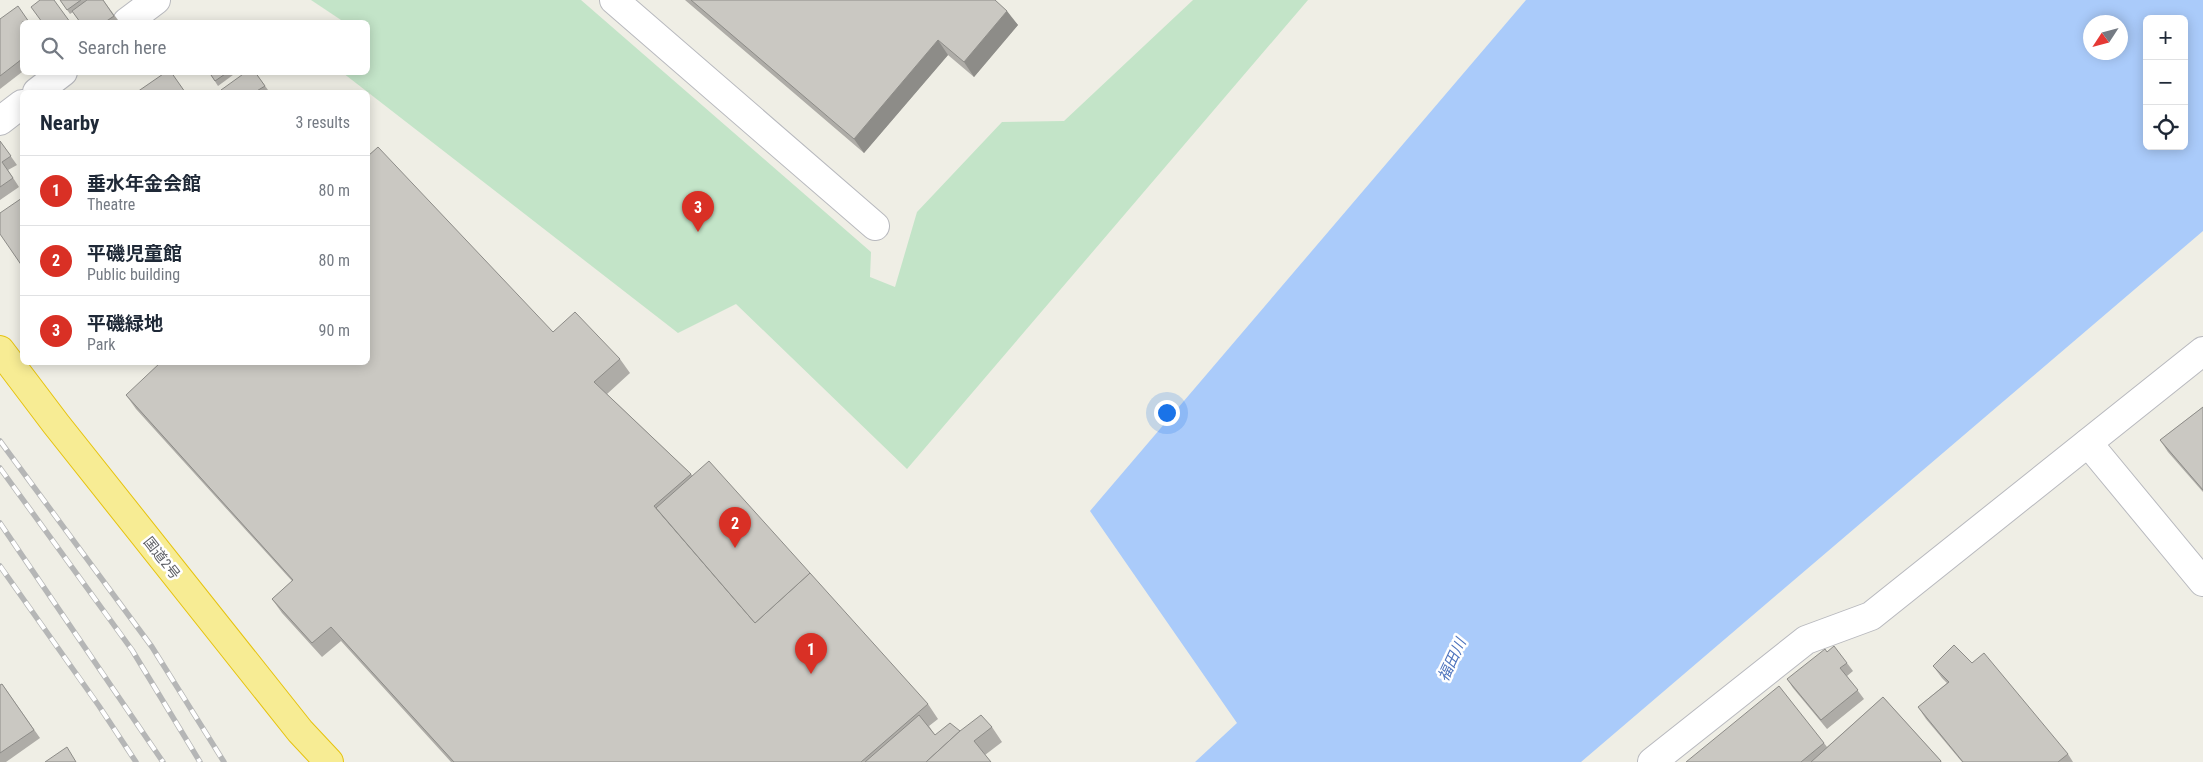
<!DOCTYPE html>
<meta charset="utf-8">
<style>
body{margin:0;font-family:"Roboto Condensed","Noto Sans JP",sans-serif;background:#f2f2f3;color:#1f2937}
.controls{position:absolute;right:15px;top:15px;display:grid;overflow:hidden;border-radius:8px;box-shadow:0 2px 12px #0003}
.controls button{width:45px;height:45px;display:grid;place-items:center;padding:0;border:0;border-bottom:1px solid #e0e1e3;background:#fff;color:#1f2937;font:25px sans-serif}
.compass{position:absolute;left:2083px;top:15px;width:45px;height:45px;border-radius:50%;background:#fff;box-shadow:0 2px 12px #0003;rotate:234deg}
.you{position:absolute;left:1166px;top:412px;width:18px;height:18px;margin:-12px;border:4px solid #fff;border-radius:50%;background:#1a73e8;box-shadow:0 0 0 8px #1a73e833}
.badge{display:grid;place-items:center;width:32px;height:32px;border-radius:50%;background:#d93025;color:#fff;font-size:16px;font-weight:700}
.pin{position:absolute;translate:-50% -41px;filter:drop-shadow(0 1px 2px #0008)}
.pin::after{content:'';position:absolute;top:26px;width:18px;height:15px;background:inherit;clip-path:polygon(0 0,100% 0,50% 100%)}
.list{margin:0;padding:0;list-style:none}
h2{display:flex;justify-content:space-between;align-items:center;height:65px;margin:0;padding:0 20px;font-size:21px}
h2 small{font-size:16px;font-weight:400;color:#747a83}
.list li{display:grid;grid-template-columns:32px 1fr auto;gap:15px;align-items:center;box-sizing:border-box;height:70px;padding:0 20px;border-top:1px solid #e0e1e3}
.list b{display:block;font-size:19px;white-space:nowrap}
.list p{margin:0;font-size:16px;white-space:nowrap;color:#747a83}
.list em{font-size:16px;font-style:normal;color:#747a83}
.icon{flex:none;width:28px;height:28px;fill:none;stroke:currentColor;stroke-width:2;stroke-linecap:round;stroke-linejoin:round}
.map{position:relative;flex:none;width:2203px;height:762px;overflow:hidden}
.search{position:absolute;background:#fff;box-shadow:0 2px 12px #0003;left:20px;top:20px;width:350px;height:55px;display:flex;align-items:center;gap:12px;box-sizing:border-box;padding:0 18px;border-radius:8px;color:#747a83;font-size:19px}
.panel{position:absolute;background:#fff;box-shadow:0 2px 12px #0003;left:20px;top:90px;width:350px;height:275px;border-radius:8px}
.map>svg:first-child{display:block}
.green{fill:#c3e4c8}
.water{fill:#aacbfa;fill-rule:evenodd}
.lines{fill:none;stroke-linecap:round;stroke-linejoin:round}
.minor-casing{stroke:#b8b9be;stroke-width:30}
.highway-casing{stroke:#e6c30e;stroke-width:30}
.minor{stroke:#fff;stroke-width:28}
.highway{stroke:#f7ec94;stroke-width:28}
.rail-casing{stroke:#b5b6b6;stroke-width:5.5}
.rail{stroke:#fff;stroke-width:4;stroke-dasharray:11;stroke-linecap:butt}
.wall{fill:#aeaca7}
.shaded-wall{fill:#8d8c88}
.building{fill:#cac8c2;stroke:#8d8c88}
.labels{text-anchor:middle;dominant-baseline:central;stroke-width:5;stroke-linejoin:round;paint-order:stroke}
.street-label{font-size:14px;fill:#5d5f65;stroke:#fff}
.water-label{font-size:15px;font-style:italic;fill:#4d73bd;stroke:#fff}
</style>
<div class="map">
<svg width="2203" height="762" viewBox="0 0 2203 762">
<rect width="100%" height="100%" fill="#efeee5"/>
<polygon class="green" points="311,0 581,0 871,252 870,277 895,287 917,212 1002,122 1064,121 1193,0 1308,0 907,469 736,304 678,333 343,73 368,72 368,22 344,22"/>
<path class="water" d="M1526 0H2203V231L1581 762H1195L1237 723 1090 511ZM2147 19H2184V146H2147ZM2090 22H2120V52H2090Z"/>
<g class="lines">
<g class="minor-casing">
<g id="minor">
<polyline points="614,0 875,226"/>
<polyline points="127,22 156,0"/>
<polyline points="37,92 63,72"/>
<polyline points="0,121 22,104"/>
<polyline points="2088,443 2203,582"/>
<polyline points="1652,762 1806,640 1871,616 2203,351"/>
</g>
</g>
<g class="highway-casing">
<polyline id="highway" points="0,350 56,424 300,731 329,762"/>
</g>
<use href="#minor" class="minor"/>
<use href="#highway" class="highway"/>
<g class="rail-casing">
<g id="rail">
<polyline points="0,441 152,647 224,762"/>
<polyline points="0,468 132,650 200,762"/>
<polyline points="0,523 163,762"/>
<polyline points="0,566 99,706 136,762"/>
</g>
</g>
<use href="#rail" class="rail"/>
</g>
<g class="wall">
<polygon points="60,0 103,0 118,20 114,22 80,22 73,12 70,14"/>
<polygon points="685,0 995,0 1018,25 974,77 948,55 864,153"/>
<polygon points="0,19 22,22 22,72 0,89"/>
<polygon points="209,72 237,72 218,86"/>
<polygon points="255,72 268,90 265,92 223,92"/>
<polygon points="0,141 17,165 8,170 19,187 0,200"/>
<polygon points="553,332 620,359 630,373 607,394 691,474 928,704 938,719 929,726 935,735 992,727 1002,742 985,755 991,762 451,762 341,641 322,657 282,613 272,599 292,581 136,409 126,395"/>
<polygon points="2203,407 2203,492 2168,452 2160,440"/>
<polygon points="1827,652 1847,663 1853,671 1847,676 1864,699 1827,729 1793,688 1787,679"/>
<polygon points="1972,663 2068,754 2073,762 1962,762 1926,719 1918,707 1947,683 1942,678 1933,666"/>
<polygon points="2,684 40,738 6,762 0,762 0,685"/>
<polygon points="1883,697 1942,762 1686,762 1824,743 1827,747"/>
</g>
<g class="shaded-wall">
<polygon points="1007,11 1018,25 974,77 964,62"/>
<polygon points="938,40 948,55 864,153 854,139"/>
</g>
<g class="building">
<polygon points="40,0 54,0 70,22 42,22 31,7"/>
<polygon points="60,0 81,0 67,10"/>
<polygon points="87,0 103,0 114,16 105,22 80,22 72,11"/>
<polygon points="691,0 995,0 1007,11 964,62 938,40 854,139"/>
<polygon points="18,6 29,22 22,22 22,59 0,76 0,19"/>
<polygon points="166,72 171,72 185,92 137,92"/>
<polygon points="209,72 228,72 215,81"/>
<polygon points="246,72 255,72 265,86 255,92 223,92 221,90"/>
<polygon points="0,141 11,156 2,162 13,178 0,187"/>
<polygon points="378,147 553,332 575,312 620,359 594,382 691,474 654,506 755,623 810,573 928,704 861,762 454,762 331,627 312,643 272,599 293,580 126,395 161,362 368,362 368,156"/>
<polygon points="22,198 22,266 0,234 0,213"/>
<polygon points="2203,407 2203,490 2160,440"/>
<polygon points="709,461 810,573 755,623 656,508"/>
<polygon points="1954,645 1972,663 1984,653 2068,754 2058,762 1963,762 1918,707 1949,682 1933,666"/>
<polygon points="1834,646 1847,663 1840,668 1858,690 1821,720 1787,679 1825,649 1827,652"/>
<polygon points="2,684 34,730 0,753 0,685"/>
<polygon points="1779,686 1824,743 1801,762 1686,762"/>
<polygon points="1883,697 1941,761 1940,762 1811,762"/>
<polygon points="919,715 935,735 950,723 960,731 926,762 865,762"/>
<polygon points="981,715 992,727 974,741 991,762 926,762 960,731"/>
<polygon points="67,747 76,762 45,762"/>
</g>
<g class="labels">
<g class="street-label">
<text transform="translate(162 558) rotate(52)">国道2号</text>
</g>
<g class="water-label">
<text transform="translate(1452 660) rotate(-65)">福田川</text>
</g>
</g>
</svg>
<div class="controls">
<button>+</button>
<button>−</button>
<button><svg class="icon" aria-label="locate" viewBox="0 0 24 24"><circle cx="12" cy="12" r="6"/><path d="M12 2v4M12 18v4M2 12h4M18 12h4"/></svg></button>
</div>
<svg class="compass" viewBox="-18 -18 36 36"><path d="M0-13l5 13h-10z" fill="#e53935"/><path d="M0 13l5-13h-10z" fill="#747a83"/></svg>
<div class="you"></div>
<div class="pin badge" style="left:811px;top:674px">1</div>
<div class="pin badge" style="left:735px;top:548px">2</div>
<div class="pin badge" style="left:698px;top:232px">3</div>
<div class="search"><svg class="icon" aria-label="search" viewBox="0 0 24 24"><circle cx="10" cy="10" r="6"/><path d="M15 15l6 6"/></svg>Search here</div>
<section class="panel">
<h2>Nearby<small>3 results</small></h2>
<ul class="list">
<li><span class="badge">1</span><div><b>垂水年金会館</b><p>Theatre</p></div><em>80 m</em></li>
<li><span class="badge">2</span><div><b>平磯児童館</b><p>Public building</p></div><em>80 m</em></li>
<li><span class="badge">3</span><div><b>平磯緑地</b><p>Park</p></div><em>90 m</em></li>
</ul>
</section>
</div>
